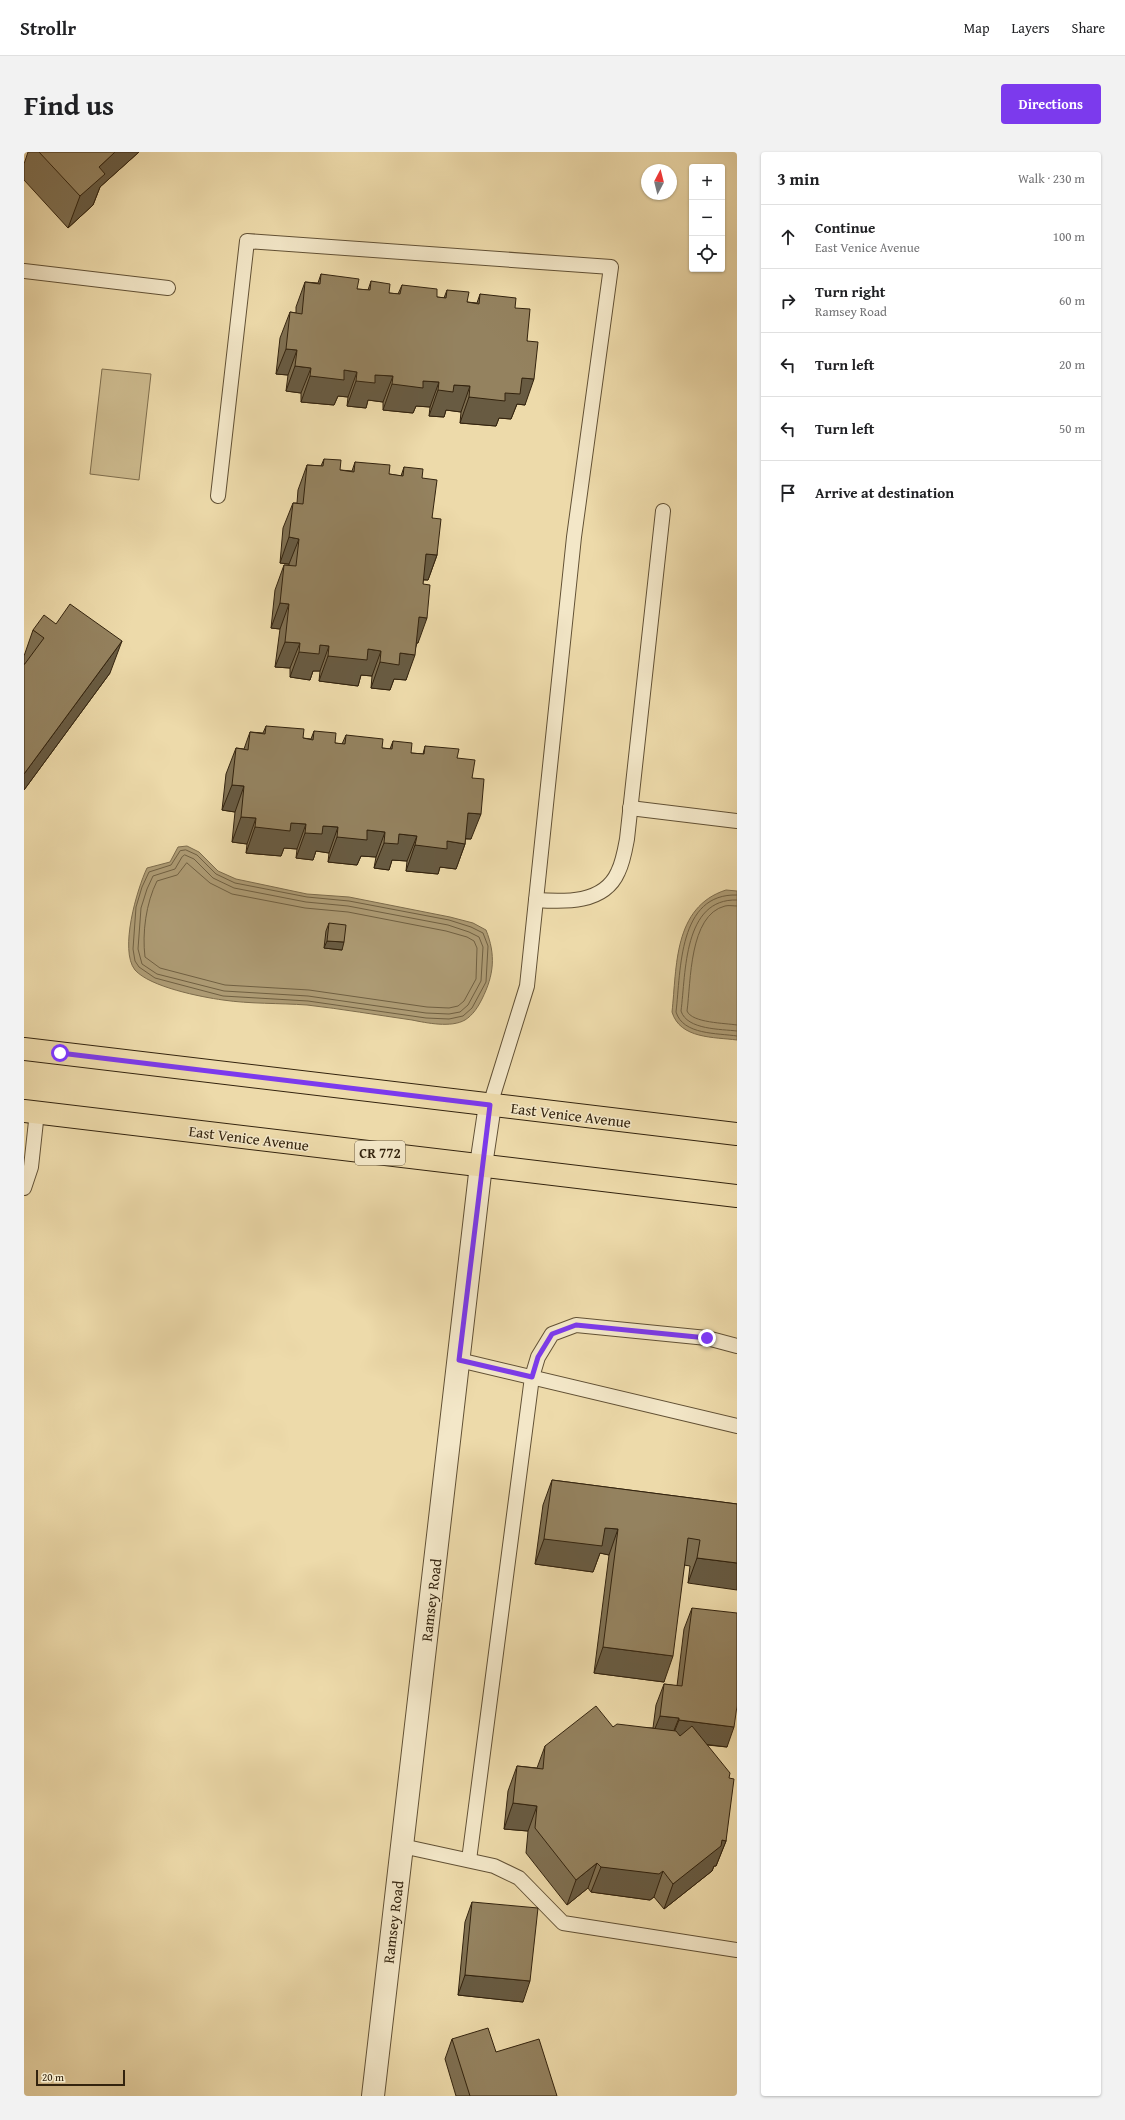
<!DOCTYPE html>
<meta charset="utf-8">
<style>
body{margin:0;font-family:"Gentium Book Plus",serif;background:#f2f2f2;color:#202124}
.controls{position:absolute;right:12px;top:12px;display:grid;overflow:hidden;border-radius:4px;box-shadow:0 1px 3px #0004}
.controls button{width:36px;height:36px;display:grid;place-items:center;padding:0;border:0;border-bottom:1px solid #e0e0e0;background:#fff;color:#202124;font:20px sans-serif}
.compass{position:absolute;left:617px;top:12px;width:36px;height:36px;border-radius:50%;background:#fff;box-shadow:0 1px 3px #0004;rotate:7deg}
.scale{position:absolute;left:12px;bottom:10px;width:89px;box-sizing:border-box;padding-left:4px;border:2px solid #33230e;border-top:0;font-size:11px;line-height:14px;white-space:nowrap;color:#33230e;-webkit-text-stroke:3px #f3e7c8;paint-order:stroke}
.stop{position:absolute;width:12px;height:12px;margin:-9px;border:3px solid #7c3aed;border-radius:50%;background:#fff}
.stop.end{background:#7c3aed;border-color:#fff;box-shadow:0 1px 4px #0008}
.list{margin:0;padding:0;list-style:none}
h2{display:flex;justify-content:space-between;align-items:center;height:52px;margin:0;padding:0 16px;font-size:17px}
h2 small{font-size:13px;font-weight:400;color:#757577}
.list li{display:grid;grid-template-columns:26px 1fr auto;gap:12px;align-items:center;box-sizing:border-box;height:64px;padding:0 16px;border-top:1px solid #e0e0e0}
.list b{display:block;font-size:15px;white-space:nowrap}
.list p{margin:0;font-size:13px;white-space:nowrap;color:#757577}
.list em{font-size:13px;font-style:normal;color:#757577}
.icon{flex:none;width:22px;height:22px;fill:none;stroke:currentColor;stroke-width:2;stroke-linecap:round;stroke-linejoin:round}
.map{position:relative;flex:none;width:713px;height:1944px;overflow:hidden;border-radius:4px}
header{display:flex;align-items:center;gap:24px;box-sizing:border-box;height:56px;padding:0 20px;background:#fff;border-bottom:1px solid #e0e0e0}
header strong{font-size:19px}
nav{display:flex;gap:22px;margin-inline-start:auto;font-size:14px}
.intro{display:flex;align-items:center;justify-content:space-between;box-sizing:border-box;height:96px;padding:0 24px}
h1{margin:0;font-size:28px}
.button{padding:10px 18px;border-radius:4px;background:#7c3aed;color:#fff;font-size:14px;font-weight:700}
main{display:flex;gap:24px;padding:0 24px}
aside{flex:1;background:#fff;border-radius:4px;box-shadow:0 1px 3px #0004}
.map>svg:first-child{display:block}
.grass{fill:#cdbb8f;stroke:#806f4e}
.water{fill:#ae9c75;stroke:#7d6c4c}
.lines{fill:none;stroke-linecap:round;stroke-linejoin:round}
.shore{stroke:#706042;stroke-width:1}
.service-casing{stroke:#625135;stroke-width:16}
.minor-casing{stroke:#625135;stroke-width:24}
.primary-casing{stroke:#33230e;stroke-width:24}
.service{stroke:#f3e7c8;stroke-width:14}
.minor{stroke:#f3e7c8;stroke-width:22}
.primary{stroke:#eddaaa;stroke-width:22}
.wall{fill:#7f7052;stroke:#33230e}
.shaded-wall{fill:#685b42;stroke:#33230e}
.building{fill:#94825f;stroke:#33230e}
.route{stroke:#7c3aed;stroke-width:5}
.labels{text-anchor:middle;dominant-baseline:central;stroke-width:3;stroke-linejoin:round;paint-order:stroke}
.shield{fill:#f3e7c8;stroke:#6d5e46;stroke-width:1}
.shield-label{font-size:14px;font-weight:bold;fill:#33230e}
.street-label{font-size:15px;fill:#33230e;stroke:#f3e7c8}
</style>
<header>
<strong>Strollr</strong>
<nav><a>Map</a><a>Layers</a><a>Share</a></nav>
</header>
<div class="intro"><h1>Find us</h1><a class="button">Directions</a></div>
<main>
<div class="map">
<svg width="713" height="1944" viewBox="0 0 713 1944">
<rect width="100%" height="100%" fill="#eddaaa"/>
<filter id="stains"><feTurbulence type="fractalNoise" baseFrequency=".005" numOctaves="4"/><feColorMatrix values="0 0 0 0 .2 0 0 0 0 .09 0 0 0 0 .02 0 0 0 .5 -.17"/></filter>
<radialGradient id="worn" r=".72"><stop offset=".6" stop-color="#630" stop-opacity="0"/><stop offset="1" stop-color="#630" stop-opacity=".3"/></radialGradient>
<polygon class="grass" points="78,217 127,222 115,328 66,322"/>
<g class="water">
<path d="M163 694 175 700 194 719 212 727 283 742 325 745 426 765 449 771 462 778C472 803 470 823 458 847 454 855 449 863 441 868 427 876 403 871 388 868 353 863 318 857 283 853 255 851 226 852 199 848 177 845 126 835 111 818 95 798 113 737 123 716L146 710 154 695Z"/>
<path d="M702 738 713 739V888C690 885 656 887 648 860 653 815 649 755 702 738Z"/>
</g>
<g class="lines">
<g class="shore">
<polygon points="162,698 173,703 192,722 211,731 283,745 325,749 425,768 447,775 459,781 464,794 462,830 448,856 439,864 425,867 402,866 284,849 199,844 131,826 115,815 111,809 109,797 112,755 118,735 125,720 147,713 156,699"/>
<polygon points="161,703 170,707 189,726 210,736 282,750 324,754 424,773 445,780 455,785 459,795 457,829 444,853 436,860 425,862 402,861 284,844 200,839 133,822 118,812 114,797 117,756 123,737 129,724 151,717 158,705"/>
<path d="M163 711 186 731 208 742 281 756 324 760 422 779 443 785 450 789 453 796 452 827 440 849 434 854 425 856 403 855 285 838 201 833 136 816 121 805C118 781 122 751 133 729L153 723Z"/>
<path d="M713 743C654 741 657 818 652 860 659 883 693 881 713 884"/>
<path d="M713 748C659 746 662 821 657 859 663 878 697 877 713 879"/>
<path d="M713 754C709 754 705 753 701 754 665 763 667 830 663 859 668 871 701 871 713 873"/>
</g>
<g class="service-casing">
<g id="service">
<polyline points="0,119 144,136"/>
<polyline points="194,344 223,89 587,115 550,385 503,834 466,953"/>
<polyline points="606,656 713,669"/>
<path d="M512 748C540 750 580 752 594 720 599 710 601 698 603 687L639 359"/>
<polyline points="0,1036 7,1015 13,960"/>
<polyline points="435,1208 713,1274"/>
<polyline points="378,1694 470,1714 495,1726 539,1771 713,1798"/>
<polyline points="445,1708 508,1225 514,1205 528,1182 552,1173 683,1186 713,1194"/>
</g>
</g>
<g class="minor-casing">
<polyline id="minor" points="349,1944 457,1013 466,953"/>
</g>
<g class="primary-casing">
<g id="primary">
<polyline points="0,897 713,982"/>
<polyline points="0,959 713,1044"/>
</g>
</g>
<use href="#service" class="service"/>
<use href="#minor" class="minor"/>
<use href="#primary" class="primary"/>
</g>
<g class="wall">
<polygon points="4,0 115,0 76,35 69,53 44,76 0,28 0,12"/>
<polygon points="297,122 333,137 344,138 347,129 365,141 374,142 378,133 413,145 420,146 423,138 443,150 453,151 456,142 491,156 503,189 501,253 493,252 487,267 475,266 472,274 436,271 437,260 422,258 420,265 405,264 406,255 392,254 389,261 359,258 359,250 344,248 342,256 323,254 324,245 314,244 310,253 277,250 277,241 262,239 264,223 252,222 256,186 266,160 272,161 272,155 281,130 294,131"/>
<polygon points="300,307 316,318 328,319 331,310 365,322 377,324 380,315 398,326 408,366 413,403 404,428 399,428 394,491 393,491 382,528 370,527 366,538 347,536 348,524 337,523 334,534 295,529 296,519 289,519 286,528 266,525 266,516 251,515 256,477 247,476 251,438 260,413 265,413 265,412 256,411 259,376 269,351 273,351 274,338 283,313 297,314"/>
<polygon points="9,478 86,521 0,638 0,513 1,512 0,511 0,504"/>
<polygon points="242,574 279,586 287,587 290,579 311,591 318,592 322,583 358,596 366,597 369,589 387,601 399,602 401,594 433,606 448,626 447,687 441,687 441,692 432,717 416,715 414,722 382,719 383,709 368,708 365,718 350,716 352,705 337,704 333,713 304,710 305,701 292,699 289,708 272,706 273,697 260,696 257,704 222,701 223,692 208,690 211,660 198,658 202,622 212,596 220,597 226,580 239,581"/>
<polygon points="305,771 318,798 300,796 302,779"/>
<polygon points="528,1328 713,1352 664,1431 666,1414 660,1413 640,1530 570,1521 585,1403 576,1401 569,1420 511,1412 519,1353"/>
<polygon points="668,1456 703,1595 683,1593 702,1689 692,1714 690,1714 688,1719 640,1757 630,1745 626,1748 567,1740 564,1736 543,1753 502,1701 504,1679 480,1677 484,1639 493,1614 513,1616 521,1594 589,1575 629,1576 632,1553 640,1532 653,1534 660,1477"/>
<polygon points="448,1750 499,1850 434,1843 441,1770"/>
<polygon points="428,1887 472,1900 533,1944 432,1944 421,1907"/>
</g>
<g class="shaded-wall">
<polygon points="91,0 115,0 76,35 69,53 44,76 56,44 75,15"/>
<polygon points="262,197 273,198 264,223 252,222"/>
<polygon points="271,214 287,216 277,241 262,239"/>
<polygon points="320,218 333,220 324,245 314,244 310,253 277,250 286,224"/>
<polygon points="351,223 369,224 359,250 344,248 342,256 323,254 332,229"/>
<polygon points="498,226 510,227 501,253 493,252 487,267 475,266 472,274 436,271 445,245 481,241"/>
<polygon points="399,229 415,230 406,255 392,254 389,261 359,258 368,232"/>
<polygon points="430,233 446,234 437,260 422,258 420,265 405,264 414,238"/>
<polygon points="265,385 275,387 265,412 256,411"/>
<polygon points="402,402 413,403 404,428 393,427"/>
<polygon points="256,451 265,452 256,477 247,476"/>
<polygon points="395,465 403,466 394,491 386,490"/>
<polygon points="98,489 86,521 0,638 0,622"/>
<polygon points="261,490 276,491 266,516 251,515"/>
<polygon points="296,493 305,494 296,519 289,519 286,528 266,525 275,500"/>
<polygon points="344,497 357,499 348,524 337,523 334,534 295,529 304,504"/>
<polygon points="376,501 391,503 382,528 370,527 366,538 347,536 356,510"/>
<polygon points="208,633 220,634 211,660 198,658"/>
<polygon points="444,661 457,662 447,687 434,686"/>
<polygon points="217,665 232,666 223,692 208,690"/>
<polygon points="267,671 282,672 273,697 260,696 257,704 222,701 231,675"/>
<polygon points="299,674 314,675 305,701 292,699 289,708 272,706 281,681"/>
<polygon points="343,678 361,680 352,705 337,704 333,713 304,710 313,685"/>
<polygon points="375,682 393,684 383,709 368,708 365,718 350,716 360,691"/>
<polygon points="423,689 441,692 432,717 416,715 414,722 382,719 391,693"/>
<polygon points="303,789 320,790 318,798 300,796"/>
<polygon points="581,1376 594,1377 585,1403 576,1401 569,1420 511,1412 520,1387"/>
<polygon points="673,1406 713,1411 713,1438 664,1431"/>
<polygon points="579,1495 649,1504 640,1530 570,1521"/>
<polygon points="636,1564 655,1566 647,1586 628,1584"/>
<polygon points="655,1568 710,1575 703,1595 647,1588"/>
<polygon points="489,1651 513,1654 504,1679 480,1677"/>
<polygon points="698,1688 702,1689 692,1714 690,1714 688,1719 640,1757 649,1732"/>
<polygon points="573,1711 564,1736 543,1753 552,1728"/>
<polygon points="577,1715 639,1719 630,1745 626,1748 567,1740"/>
<polygon points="441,1823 506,1829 499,1850 434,1843"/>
</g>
<g class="building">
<polygon points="15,0 91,0 75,15 81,22 56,44"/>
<polygon points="297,122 335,127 333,137 346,138 347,129 366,132 365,141 376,142 378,133 413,137 413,145 422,146 423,138 445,140 443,150 455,152 456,142 492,146 491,156 506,157 503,189 514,190 510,227 498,226 496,242 481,241 481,249 445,245 446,234 430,233 429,240 414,238 415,230 399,229 399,236 368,232 369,224 351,223 351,231 332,229 333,220 320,218 320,228 286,224 287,216 271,214 273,198 262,197 266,160 278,162 281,130 296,132"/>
<polygon points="300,307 317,308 316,318 330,320 331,310 366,313 365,322 379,324 380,315 399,317 398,326 413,328 408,366 417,367 413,403 402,402 399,432 406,433 403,466 395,465 391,503 376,501 375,513 356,510 357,499 344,497 343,508 304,504 305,494 296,493 295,502 275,500 276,491 261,490 265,452 256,451 260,413 272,414 275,387 265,385 269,351 279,352 283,313 299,314"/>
<polygon points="46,452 98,489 0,622 0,513 20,486 9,478 20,463 32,472"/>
<polygon points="242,574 280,577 279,586 289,588 290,579 312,581 311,591 321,592 322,583 359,587 358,596 368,597 369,589 388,591 387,601 400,602 401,594 435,597 433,606 451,608 448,626 460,627 457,662 444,661 441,692 423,689 423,697 391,693 393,684 375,682 374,692 360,691 361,680 343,678 343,688 313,685 314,675 299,674 298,682 281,681 282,672 267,671 266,679 231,675 232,666 217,665 220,634 208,633 212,596 224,598 226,580 241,582"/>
<polygon points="305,771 322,773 320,790 303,789"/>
<polygon points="528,1328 713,1352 713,1411 673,1406 676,1388 664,1386 649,1504 579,1495 594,1377 581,1376 578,1394 520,1387"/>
<polygon points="668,1456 713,1461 713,1554 710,1575 655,1568 655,1566 636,1564 640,1532 658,1534"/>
<polygon points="572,1554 589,1575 593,1572 652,1579 656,1584 668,1574 706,1621 705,1626 710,1627 702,1689 698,1688 697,1694 649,1732 639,1719 635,1722 577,1715 573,1711 552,1728 511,1676 513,1654 489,1651 493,1614 519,1617 521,1594"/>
<polygon points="448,1750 514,1756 506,1829 441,1823"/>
<polygon points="464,1876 472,1900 515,1887 533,1944 446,1944 428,1887"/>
</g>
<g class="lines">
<polyline class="route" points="36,901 466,953 435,1208 508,1225 514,1205 528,1182 552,1173 683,1186"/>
</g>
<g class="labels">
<rect class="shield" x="331" y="989" width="50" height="24" rx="3"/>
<g class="shield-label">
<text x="356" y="1001">CR 772</text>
</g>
<g class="street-label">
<text transform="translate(547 963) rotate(7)">East Venice Avenue</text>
<text transform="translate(225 986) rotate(7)">East Venice Avenue</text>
<text transform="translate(407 1448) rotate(-83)">Ramsey Road</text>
<text transform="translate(369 1770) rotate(-83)">Ramsey Road</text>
</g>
</g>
<rect width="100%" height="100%" filter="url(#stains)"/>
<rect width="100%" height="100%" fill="url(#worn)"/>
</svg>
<div class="controls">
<button>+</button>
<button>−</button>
<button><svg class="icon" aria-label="locate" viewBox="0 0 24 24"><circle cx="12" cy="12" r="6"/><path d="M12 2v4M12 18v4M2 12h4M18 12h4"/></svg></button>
</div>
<svg class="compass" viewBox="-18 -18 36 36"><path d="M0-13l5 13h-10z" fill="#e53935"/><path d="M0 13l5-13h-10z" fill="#757577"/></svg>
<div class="scale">20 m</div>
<div class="stop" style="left:36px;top:901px"></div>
<div class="stop end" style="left:683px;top:1186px"></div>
</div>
<aside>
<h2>3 min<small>Walk · 230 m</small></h2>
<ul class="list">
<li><svg class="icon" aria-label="ahead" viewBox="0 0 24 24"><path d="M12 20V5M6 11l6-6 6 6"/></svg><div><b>Continue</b><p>East Venice Avenue</p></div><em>100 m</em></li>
<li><svg class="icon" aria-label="right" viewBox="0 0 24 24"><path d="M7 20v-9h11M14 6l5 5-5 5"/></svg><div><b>Turn right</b><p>Ramsey Road</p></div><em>60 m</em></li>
<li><svg class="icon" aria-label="left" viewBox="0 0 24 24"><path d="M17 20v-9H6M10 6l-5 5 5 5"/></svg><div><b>Turn left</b></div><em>20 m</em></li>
<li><svg class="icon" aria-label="left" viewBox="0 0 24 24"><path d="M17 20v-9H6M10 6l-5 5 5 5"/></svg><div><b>Turn left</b></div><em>50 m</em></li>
<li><svg class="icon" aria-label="arrive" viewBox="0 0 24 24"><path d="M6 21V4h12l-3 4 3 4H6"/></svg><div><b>Arrive at destination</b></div></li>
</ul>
</aside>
</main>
